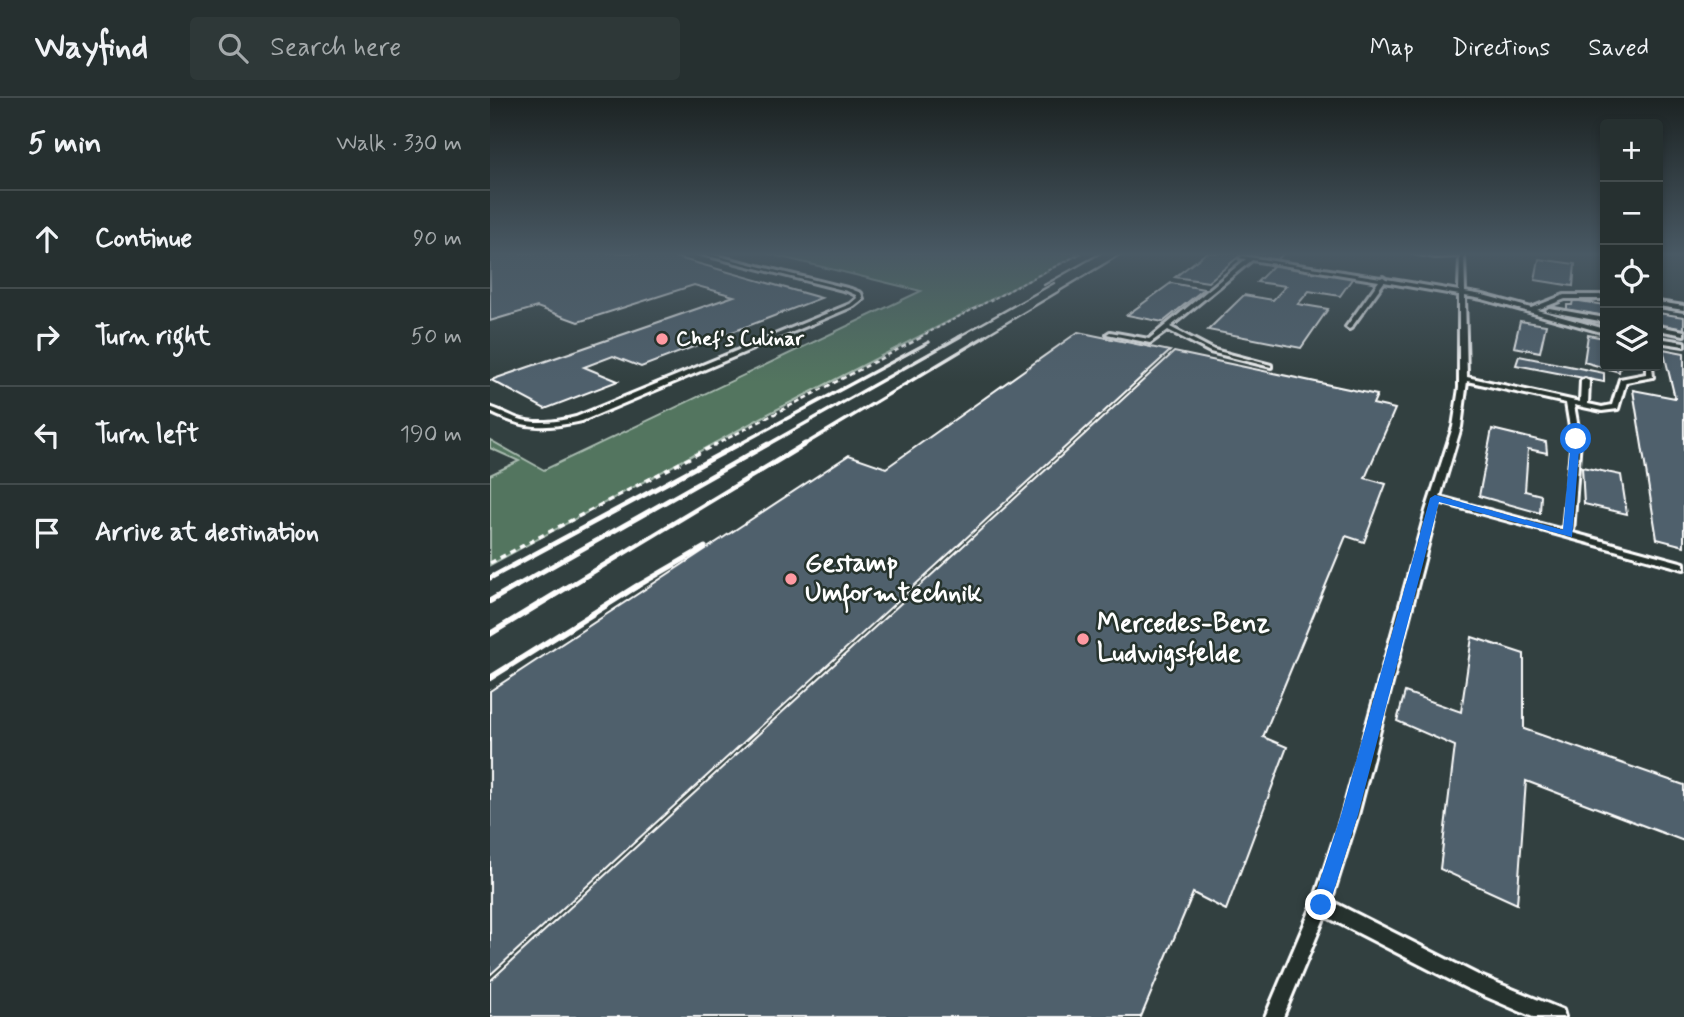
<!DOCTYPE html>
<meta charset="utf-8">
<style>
body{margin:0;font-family:Mynerve,sans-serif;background:#2e3838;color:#f1f3f6}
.controls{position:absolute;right:21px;top:21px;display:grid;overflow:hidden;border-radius:7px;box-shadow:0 4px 10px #0003}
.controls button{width:63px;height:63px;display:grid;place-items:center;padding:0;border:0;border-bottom:2px solid #424b4c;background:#263030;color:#f1f3f6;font:35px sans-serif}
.stop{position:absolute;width:21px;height:21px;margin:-16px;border:5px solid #1a73e8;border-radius:50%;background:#fff}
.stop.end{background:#1a73e8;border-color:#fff;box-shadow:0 2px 7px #0008}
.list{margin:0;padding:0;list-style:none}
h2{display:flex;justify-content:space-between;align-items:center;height:91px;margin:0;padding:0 28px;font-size:30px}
h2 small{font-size:23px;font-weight:400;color:#a4a9ab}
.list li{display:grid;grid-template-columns:46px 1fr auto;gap:21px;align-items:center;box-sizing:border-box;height:98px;padding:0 28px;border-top:2px solid #424b4c}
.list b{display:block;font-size:26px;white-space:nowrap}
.list em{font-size:23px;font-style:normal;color:#a4a9ab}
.icon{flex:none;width:38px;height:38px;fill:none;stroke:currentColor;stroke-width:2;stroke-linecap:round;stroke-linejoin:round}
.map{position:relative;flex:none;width:1194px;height:919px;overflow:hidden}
header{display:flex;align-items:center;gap:42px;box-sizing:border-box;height:98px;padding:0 35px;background:#263030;border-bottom:2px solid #424b4c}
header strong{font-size:33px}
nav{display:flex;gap:38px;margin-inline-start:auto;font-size:24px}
.search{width:490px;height:63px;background:#2e3838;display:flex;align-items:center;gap:18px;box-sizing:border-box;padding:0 24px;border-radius:7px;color:#a4a9ab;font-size:26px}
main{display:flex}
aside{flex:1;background:#263030}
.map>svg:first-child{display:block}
.green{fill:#52745f;stroke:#a8baaf;stroke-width:2}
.building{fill:#4f606c;stroke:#fff;stroke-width:2}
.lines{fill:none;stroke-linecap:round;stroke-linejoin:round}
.service-casing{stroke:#fff;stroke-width:6}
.path-far2{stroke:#fff;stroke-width:2;stroke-dasharray:3.5 2.5;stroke-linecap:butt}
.path-far1{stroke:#fff;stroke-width:2.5;stroke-dasharray:5 3.5;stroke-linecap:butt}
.path{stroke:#fff;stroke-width:3.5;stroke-dasharray:6 5;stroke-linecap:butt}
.service{fill:#26332d;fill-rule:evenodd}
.rail-far3{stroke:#fff;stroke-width:2.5}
.rail-far2{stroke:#fff;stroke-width:3.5}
.rail-far1{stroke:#fff;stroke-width:5}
.rail{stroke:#fff;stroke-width:6}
.route{fill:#1a73e8}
.poi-dot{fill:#ff9aa2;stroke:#26332d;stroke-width:2.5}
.labels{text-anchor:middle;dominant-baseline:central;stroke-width:5;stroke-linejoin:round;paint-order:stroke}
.far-poi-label{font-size:21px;font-weight:bold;fill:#fff;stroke:#26332d;text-anchor:start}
.poi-label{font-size:26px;font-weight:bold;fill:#fff;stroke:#26332d;text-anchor:start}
</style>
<header>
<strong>Wayfind</strong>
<div class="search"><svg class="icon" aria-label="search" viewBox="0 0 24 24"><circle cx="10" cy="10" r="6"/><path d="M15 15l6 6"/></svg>Search here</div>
<nav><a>Map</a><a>Directions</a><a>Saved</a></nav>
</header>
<main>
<aside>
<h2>5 min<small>Walk · 330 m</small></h2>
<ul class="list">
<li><svg class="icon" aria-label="ahead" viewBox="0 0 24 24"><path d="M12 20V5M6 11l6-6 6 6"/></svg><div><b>Continue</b></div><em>90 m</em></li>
<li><svg class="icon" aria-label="right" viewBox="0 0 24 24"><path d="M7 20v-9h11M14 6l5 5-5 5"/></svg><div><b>Turn right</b></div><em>50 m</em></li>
<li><svg class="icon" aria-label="left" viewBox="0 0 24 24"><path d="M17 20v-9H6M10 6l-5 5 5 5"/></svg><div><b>Turn left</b></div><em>190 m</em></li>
<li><svg class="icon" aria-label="arrive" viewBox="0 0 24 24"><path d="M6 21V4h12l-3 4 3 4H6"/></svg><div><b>Arrive at destination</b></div></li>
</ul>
</aside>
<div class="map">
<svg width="1194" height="919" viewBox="0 0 1194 919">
<rect width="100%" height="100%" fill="#324040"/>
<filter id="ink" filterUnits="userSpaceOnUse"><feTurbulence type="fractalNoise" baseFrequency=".0143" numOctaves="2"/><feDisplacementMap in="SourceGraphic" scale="14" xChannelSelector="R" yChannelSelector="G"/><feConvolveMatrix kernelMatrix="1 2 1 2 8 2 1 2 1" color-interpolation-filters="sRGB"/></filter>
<g filter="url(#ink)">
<polygon class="green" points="275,155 592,155 280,315 0,467 0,377 29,363 0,350 0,342 54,372 431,193"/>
<g class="building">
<polygon points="0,155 171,155 331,200 151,269 123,258 94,269 128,283 55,311 1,282 244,198 204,187 88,224 47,209 0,223"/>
<polygon points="716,155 753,155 718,184 685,179"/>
<polygon points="762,155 794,155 787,162 759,158"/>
<polygon points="1049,161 1085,166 1083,188 1045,182"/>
<polygon points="785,166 864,178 850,198 819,193 808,206 838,211 811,250 718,232 754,197 783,202 796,188 767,184"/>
<polygon points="681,185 714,191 673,224 637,217"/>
<polygon points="1083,202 1115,207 1115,218 1077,212 1077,207 1082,207"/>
<polygon points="1168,215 1194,219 1194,231 1168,227"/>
<polygon points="1030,223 1056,227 1050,254 1024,249"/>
<polygon points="588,234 680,253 0,877 0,593 359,357 396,370"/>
<polygon points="1098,237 1115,240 1115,268 1130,268 1129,274 1094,264"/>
<polygon points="1173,251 1194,255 1194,448 1167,441 1143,292 1185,300"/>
<polygon points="684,254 887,297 883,306 905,311 875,380 896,386 874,444 856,438 773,639 797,649 736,812 703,795 651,919 0,919 0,883"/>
<polygon points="1029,258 1114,275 1114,284 1026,267"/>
<polygon points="1002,331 1056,344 1057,355 1038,351 1035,393 1051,397 1050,415 989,398"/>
<polygon points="1092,369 1131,377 1137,416 1094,406"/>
<polygon points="982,539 1034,556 1034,631 1194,687 1194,743 1036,683 1027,806 950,771 965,648 907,623 915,594 971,614"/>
</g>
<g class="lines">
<g class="service-casing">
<g id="service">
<path d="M207 155H216L361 191 371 195 373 201 364 208 92 323C55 331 34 331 0 314V309C9 312 17 316 26 320 46 327 66 324 86 319L360 206 367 200 366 197 357 193Z"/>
<path d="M923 155H974L975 194 993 197 1041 210 1074 197H1115V201H1075L1047 212 1115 231V235L992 201 975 198 977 279 1090 304 1091 283 1095 281 1099 283 1098 306 1112 309 1122 307 1130 281 1156 276V268H1162L1163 279 1136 284 1128 311 1112 313 1084 307 1090 341 1083 435 1194 465V471L949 404 868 717 841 803 988 877 1073 912 1075 919H1043L976 890 835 818 793 919H775L823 806 852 717 936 413 963 329 969 290V197L894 184 861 230 859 231 856 229 889 183 762 162 680 229 724 252 781 267V269L720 254 678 232 660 245 617 236 620 234 659 241 756 161 750 160 752 158 891 180 893 179 896 181 969 193 970 158 945 159ZM977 283 1076 305 1082 341 1073 432 950 399 971 329Z"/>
<polygon points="1168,204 1194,208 1194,212 1168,208"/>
<polygon points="1059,210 1115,220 1115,224 1057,213 1056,212"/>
<polygon points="1168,228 1194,233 1194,237 1168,232"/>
<polygon points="1168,240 1194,244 1194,248 1168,244"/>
</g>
</g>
<polyline class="path-far2" points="430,239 591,155"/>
<polyline class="path-far1" points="223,348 434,238"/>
<polyline class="path" points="0,465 226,346"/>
<use href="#service" class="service"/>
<g class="rail-far3">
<polyline points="554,187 611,155"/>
<polyline points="468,239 564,185"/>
<polyline points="493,239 633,155"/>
</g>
<g class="rail-far2">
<polyline points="246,348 439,244"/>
<polyline points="275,348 471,238"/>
<polyline points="312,348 496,238"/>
</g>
<g class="rail-far1">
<polyline points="0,480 249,346"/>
<polyline points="23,490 278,346"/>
<polyline points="76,490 315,346"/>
<polyline points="144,490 215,449"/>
</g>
<g class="rail">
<polyline points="0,503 26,488"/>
<polyline points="0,536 79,488"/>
<polyline points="0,580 147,488"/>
</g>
</g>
</g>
<linearGradient id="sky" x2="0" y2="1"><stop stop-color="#1c2323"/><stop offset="0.55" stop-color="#495964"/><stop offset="1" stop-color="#495964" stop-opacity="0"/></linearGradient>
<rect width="1194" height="284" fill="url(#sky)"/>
<polygon class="route" points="1086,338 1090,341 1082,439 949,404 868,717 837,814 831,817 824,814 822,807 851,717 940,400 945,397 1073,432 1081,341"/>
<g class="poi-dot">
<circle cx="172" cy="241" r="7"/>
<circle cx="301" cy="481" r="7"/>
<circle cx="593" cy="541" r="7"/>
</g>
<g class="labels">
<g class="far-poi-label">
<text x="186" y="241">Chef's Culinar</text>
</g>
<g class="poi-label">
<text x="315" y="466">Gestamp<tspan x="315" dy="30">Umformtechnik</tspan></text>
<text x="607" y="526">Mercedes-Benz<tspan x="607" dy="30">Ludwigsfelde</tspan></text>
</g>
</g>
</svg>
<div class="controls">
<button>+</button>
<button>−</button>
<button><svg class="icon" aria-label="locate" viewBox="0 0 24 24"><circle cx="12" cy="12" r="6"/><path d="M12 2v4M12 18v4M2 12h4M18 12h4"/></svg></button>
<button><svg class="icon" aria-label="layers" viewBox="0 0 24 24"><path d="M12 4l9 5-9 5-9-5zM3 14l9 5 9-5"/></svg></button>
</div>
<div class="stop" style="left:1086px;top:341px"></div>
<div class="stop end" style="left:831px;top:807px"></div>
</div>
</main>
